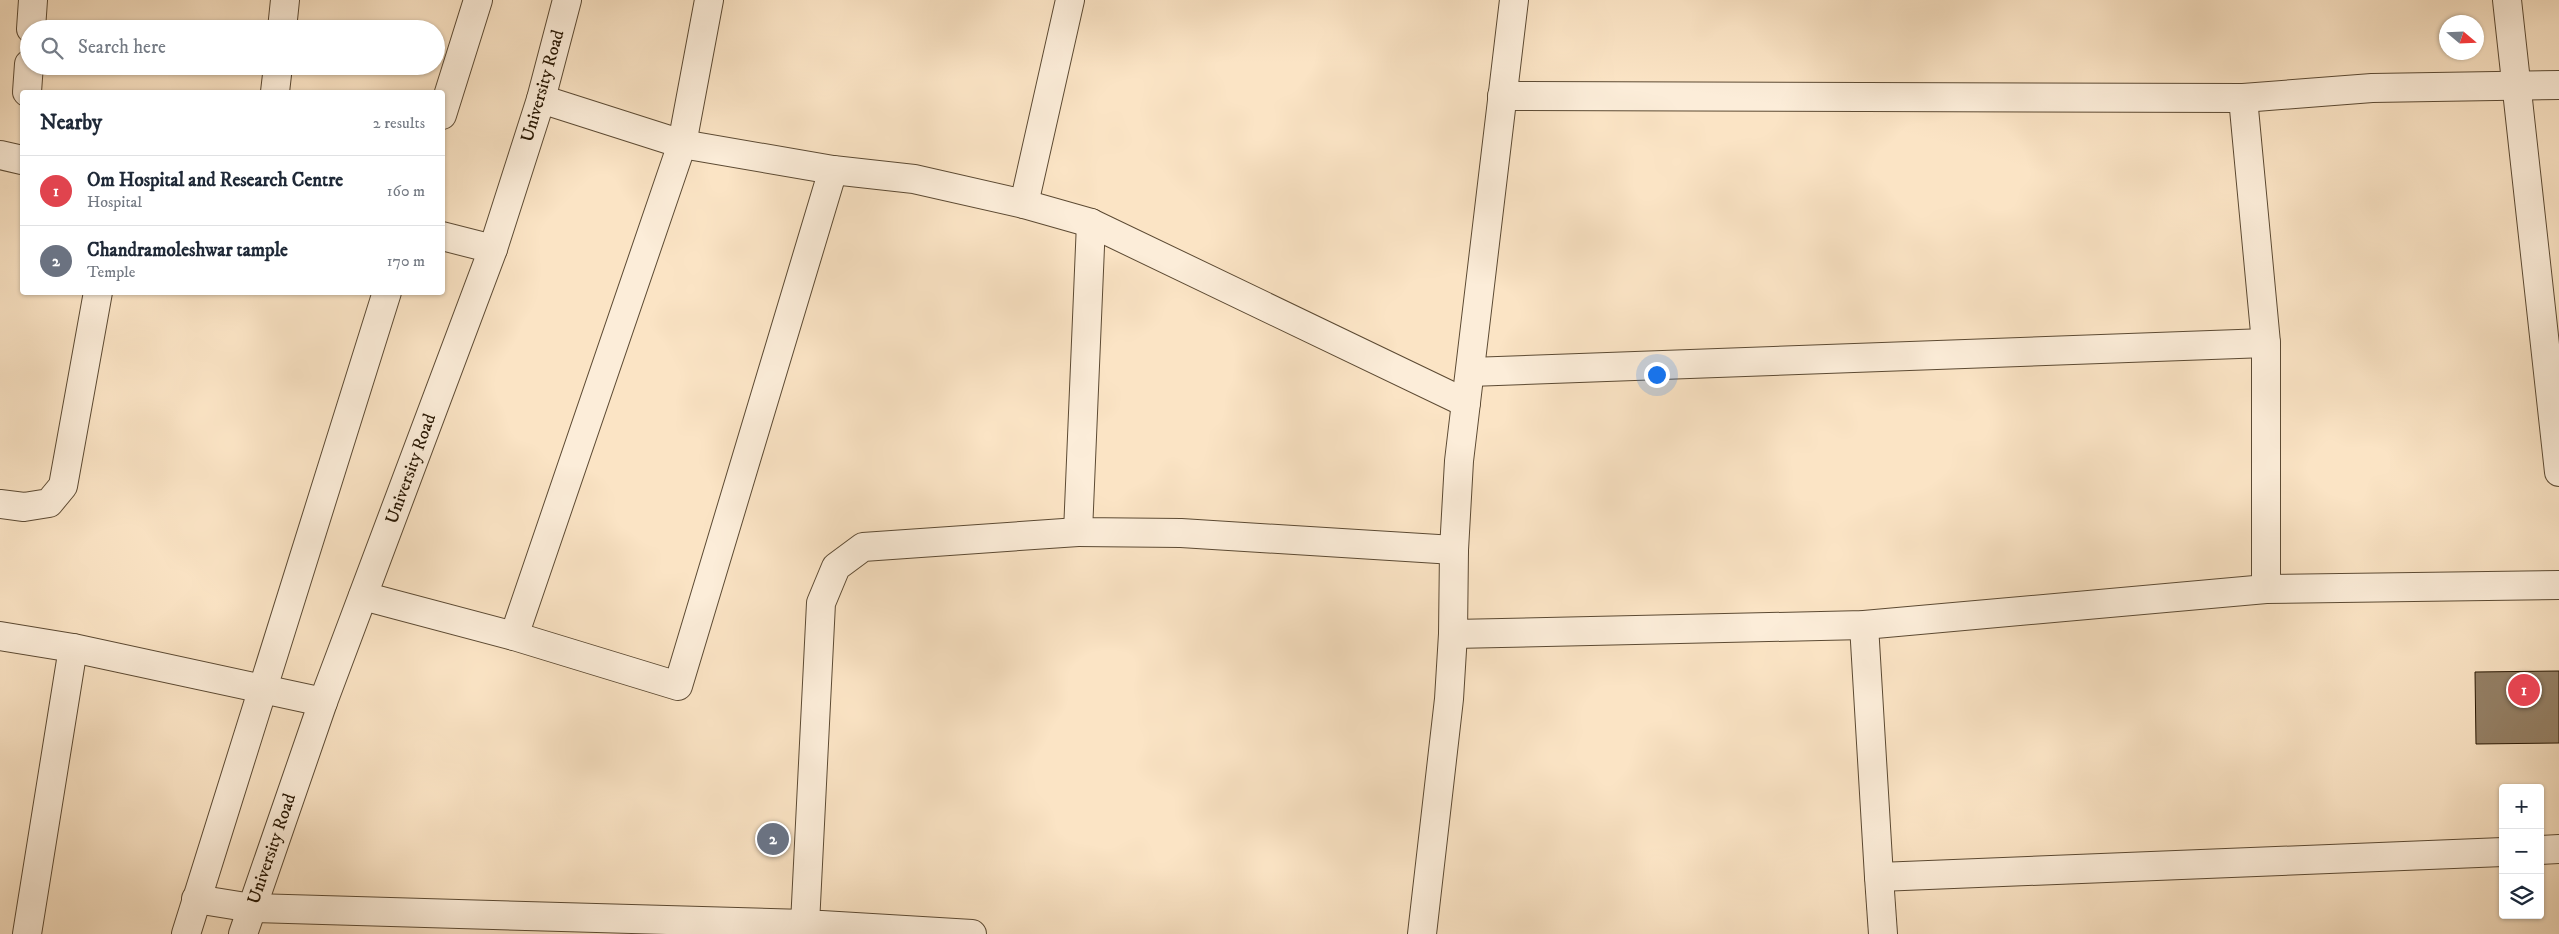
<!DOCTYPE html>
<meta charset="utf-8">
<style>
body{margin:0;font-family:"IM FELL DW Pica",serif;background:#f6f6f7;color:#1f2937}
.controls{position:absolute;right:15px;bottom:15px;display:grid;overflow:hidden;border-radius:5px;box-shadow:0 1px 4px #0004}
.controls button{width:45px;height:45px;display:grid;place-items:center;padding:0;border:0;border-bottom:1px solid #e0e1e3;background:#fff;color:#1f2937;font:25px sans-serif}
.compass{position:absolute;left:2439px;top:15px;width:45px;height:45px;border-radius:50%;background:#fff;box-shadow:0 1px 4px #0004;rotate:109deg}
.you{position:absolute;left:1656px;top:374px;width:18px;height:18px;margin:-12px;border:4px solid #fff;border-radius:50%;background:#1a73e8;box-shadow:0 0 0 8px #1a73e833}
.badge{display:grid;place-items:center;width:32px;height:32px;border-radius:50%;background:#111827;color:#fff;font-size:16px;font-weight:700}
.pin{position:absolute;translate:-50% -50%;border:2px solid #fff;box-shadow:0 1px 5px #0006}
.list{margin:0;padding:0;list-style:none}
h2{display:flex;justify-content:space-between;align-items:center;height:65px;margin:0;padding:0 20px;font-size:21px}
h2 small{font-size:16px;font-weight:400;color:#747a83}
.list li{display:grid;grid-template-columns:32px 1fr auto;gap:15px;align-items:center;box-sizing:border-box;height:70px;padding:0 20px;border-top:1px solid #e0e1e3}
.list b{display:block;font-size:19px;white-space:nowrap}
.list p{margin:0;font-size:16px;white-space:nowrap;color:#747a83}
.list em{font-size:16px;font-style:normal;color:#747a83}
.icon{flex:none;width:28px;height:28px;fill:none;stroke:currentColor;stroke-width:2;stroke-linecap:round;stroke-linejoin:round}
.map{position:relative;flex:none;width:2559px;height:934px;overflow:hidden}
.search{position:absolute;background:#fff;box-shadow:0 1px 4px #0004;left:20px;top:20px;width:425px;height:55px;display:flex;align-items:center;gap:12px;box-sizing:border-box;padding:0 18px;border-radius:28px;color:#747a83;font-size:19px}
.panel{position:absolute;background:#fff;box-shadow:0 1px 4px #0004;left:20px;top:90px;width:425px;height:205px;border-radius:5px}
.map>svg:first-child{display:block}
.building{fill:#958167;stroke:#271602}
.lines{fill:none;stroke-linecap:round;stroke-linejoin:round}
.minor-casing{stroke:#5c4a33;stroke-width:30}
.tertiary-casing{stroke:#5c4a33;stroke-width:30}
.minor{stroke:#fcedd9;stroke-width:28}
.tertiary{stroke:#fcedd9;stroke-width:28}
.labels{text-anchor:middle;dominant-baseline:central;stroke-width:5;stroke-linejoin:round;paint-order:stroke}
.street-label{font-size:18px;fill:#271602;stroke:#fcedd9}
</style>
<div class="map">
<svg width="2559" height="934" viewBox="0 0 2559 934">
<rect width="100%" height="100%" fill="#fbe4c5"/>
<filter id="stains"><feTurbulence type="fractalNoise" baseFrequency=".004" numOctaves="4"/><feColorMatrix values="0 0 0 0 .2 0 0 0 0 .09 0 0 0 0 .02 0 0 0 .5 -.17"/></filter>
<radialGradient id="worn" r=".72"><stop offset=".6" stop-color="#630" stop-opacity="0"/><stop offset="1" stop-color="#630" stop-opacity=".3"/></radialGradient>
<polygon class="building" points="2559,671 2559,743 2476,744 2475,672"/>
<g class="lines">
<g class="minor-casing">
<g id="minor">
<polyline points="2507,0 2559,472"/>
<polyline points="31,29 33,0"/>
<polyline points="282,29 285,0"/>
<polyline points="27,92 29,64"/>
<polyline points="275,92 278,66"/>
<polyline points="1502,96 2243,98 2372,88 2559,85"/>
<polyline points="2243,98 2266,343 2266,589"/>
<polyline points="541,99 682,144 833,170 914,179 1024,204 1070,0"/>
<polyline points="0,155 22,160"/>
<polyline points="1024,204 1091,223 1466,403"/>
<polyline points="1091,223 1078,532 1181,533 1454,550"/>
<polyline points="442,236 493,249"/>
<polyline points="1470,372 2266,343"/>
<polyline points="0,504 24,507 49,503 63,486 98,292"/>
<polyline points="363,596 514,636 682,144 709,0"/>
<polyline points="1864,625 1879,877 2503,852"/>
<polyline points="1453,634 1864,625 2266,589 2559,585"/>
<polyline points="0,636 73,648 323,702"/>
<polyline points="514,636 678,686 833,170"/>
<polyline points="2540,850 2559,849"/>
<polyline points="1879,877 1883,934"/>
<polyline points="196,899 252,908 805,924 805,934"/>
<polyline points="27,934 73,648"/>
<polyline points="972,934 805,924 821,603 836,567 863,547 1078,532"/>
<polyline points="1422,934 1449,699 1453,634 1454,550 1459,461 1514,0"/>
</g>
</g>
<g class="tertiary-casing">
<g id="tertiary">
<polyline points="442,115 478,0"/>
<polyline points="186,934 387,292"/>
<polyline points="243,934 323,702 493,249 541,99 567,0"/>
</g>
</g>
<use href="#minor" class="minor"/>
<use href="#tertiary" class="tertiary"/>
</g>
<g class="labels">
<g class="street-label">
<text transform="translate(543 86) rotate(-74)">University Road</text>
<text transform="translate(411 469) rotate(-70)">University Road</text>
<text transform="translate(272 849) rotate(-71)">University Road</text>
</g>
</g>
<rect width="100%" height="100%" filter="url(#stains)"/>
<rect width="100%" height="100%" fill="url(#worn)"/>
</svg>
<div class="controls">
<button>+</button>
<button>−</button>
<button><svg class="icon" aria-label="layers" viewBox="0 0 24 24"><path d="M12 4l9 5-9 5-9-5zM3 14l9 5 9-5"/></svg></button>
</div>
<svg class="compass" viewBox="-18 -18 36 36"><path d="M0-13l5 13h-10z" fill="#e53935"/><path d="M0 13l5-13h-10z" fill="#747a83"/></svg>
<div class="you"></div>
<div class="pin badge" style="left:2524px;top:690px;background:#e0444e">1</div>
<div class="pin badge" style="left:773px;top:839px;background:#6b7280">2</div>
<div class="search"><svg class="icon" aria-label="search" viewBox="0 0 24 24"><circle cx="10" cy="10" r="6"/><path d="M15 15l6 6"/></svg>Search here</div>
<section class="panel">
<h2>Nearby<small>2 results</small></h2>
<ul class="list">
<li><span class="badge" style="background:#e0444e">1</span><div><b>Om Hospital and Research Centre</b><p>Hospital</p></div><em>160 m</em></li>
<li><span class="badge" style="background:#6b7280">2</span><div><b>Chandramoleshwar tample</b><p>Temple</p></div><em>170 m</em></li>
</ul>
</section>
</div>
